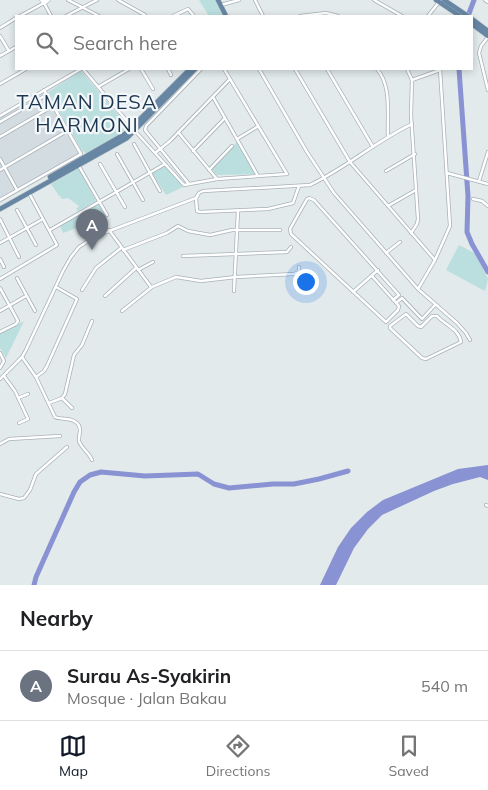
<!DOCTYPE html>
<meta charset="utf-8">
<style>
body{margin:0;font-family:Mulish,sans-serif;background:#f6f6f6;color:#202124}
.you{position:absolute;left:305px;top:281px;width:18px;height:18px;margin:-12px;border:4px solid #fff;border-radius:50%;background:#1a73e8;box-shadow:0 0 0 8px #1a73e833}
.badge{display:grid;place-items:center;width:32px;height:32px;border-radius:50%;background:#111827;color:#fff;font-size:16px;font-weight:700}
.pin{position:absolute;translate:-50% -41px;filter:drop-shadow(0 1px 2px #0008)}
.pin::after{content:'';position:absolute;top:26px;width:18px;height:15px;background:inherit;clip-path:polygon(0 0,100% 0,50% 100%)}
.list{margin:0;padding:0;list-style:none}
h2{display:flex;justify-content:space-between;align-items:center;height:65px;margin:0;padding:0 20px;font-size:21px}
h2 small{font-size:16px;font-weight:400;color:#757577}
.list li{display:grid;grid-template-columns:32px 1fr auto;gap:15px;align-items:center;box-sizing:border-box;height:70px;padding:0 20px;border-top:1px solid #e0e0e0}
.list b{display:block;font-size:19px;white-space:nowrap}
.list p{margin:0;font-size:16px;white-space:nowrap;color:#757577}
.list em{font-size:16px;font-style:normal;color:#757577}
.icon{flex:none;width:28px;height:28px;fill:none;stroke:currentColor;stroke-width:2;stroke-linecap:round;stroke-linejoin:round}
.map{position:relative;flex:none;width:488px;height:585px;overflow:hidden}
.search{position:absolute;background:#fff;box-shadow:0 2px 8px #0003;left:15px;right:15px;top:15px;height:55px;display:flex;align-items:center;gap:12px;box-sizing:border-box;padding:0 18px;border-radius:0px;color:#757577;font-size:19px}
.sheet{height:135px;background:#fff}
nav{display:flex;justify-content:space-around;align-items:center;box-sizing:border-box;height:70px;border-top:1px solid #e0e0e0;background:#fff;font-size:14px;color:#757577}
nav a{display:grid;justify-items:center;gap:2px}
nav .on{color:#111827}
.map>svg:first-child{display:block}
.built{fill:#d3dce0}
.green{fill:#bbdede}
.water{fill:#8992d2}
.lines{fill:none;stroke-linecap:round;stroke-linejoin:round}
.river{stroke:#8992d2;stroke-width:5}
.street-casing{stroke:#a8b2b8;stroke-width:4}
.secondary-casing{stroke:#a6b5be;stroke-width:5}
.primary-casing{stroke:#c1c5c9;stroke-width:5.5}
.street{stroke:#fff;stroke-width:2.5}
.secondary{stroke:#fff;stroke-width:4}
.primary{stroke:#6686a3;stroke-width:4.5}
.labels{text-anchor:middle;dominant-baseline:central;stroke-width:4.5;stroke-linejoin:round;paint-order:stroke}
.neighbourhood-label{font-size:20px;letter-spacing:1px;fill:#1d3750;stroke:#f3f7f9}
</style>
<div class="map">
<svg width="488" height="585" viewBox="0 0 488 585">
<rect width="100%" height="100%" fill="#e2eaec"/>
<polygon class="built" points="47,93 83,155 0,203 0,118"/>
<g class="green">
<polygon points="199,0 216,0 224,16 209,16"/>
<polygon points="81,71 127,125 126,130 88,154 82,151 48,92"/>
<polygon points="237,142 256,174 217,175 212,169"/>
<polygon points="165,165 183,187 166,195 152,173"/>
<polygon points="79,168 96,201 78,211 76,209 79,206 68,198 62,199 60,196 59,196 51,184"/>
<polygon points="96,205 99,205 106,217 63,233 60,226"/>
<polygon points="459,245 476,254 488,279 485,291 446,270"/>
<polygon points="24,321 6,358 0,348 0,334"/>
</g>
<polygon class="water" points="488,465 488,480 480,477 453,484 434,491 382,515 368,529 354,548 336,585 320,585 338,547 351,528 367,512 383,500 458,469"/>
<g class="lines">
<g class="river">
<polyline points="468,16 474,0"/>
<polyline points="459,69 468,196 467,232 472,244 488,272"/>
<polyline points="34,585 36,577 74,492 80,482 90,475 101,472 145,476 198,474 214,484 229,488 273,484 294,484 319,479 348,471"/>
</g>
<g class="street-casing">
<g id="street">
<polyline points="68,0 99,16"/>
<polyline points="118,0 145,15"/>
<polyline points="255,0 263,16"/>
<polyline points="374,0 402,16"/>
<polyline points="485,0 488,2"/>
<polyline points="221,5 239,0"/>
<polyline points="20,16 44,3 51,16"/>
<polyline points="66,16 97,0"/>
<polyline points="173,16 188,9 194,16"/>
<polyline points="300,16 326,13 338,16"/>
<polyline points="428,16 439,2"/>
<polyline points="0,28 16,18"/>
<polyline points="0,36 9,51"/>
<polyline points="488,37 481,46 479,53 488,90"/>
<polyline points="0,56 16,47"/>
<polyline points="83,69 132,127"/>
<polyline points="141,69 153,89"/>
<polyline points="168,69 171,75"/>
<polyline points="259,69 307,152 334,193 418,289 457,323 466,333 470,340"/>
<polyline points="295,69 350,162 435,260"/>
<polyline points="327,69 373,147"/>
<path d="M377 69C392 86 387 115 388 137"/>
<polyline points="407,69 412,80 411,115 418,219 417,224 411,233"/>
<polyline points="412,80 440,70"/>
<polyline points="0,84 26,69"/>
<polyline points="98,87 129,69"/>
<polyline points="44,90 81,154"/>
<polyline points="213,97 258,176"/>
<polyline points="0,116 81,69"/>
<polyline points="0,122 46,95"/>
<polyline points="135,131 184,185 217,179 287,174 224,69"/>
<polyline points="178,132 217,179"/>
<polyline points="0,137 53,106"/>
<polyline points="237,139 257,127"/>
<polyline points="134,144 160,191"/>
<polyline points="193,151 225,118"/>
<polyline points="155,153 170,141 230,79"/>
<polyline points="117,154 143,200"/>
<polyline points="0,159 17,190"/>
<polyline points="100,164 125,207"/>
<polyline points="80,168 107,215"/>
<polyline points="0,170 67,131"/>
<polyline points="209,170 232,146"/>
<polyline points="386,171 415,154"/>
<polyline points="447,173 488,184"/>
<polyline points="479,181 488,152"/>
<polyline points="189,184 145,130 146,126 201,69"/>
<path d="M196 198 199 193 203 191 310 185C346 168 376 141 412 124"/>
<polyline points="196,198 197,211 200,212 268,209 293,203 299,186"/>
<polyline points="473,199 482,201 488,206"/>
<polyline points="0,200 81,154"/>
<polyline points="388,206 416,190"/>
<polyline points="17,210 36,245"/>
<polyline points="0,219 19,257"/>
<polyline points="50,230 165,164"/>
<polyline points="109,230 151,287"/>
<polyline points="0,243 43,219"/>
<polyline points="123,250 167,233 178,226 188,231 210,235 232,230 280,230"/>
<polyline points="386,253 400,242"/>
<polyline points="183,256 287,252 291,247"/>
<polyline points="0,259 4,267"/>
<polyline points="138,270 153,262"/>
<polyline points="372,276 399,306 398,310 386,322 291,234 290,229 307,199 309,198 314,200 399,295 393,300"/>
<polyline points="17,278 35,311"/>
<polyline points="0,279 57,245 29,193"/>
<polyline points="0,288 18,321 16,324 0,332"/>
<polyline points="418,289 435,260 450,226 440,69"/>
<polyline points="82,290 96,268 121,248"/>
<polyline points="234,291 238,211"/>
<polyline points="353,292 378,270"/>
<polyline points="105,296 136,268"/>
<polyline points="396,303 402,298 422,319 435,305"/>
<polyline points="0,311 26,296"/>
<polyline points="122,311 152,287 176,277 201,281 236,277 294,274 299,272 299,267"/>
<path d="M406 314 418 326 421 327 432 316H437C445 325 459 329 461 342L426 359 422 358 390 328V326Z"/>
<polyline points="0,353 4,361 0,368"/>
<path d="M22 357 36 377 55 417C61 420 72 417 77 423 83 429 78 435 79 441 81 448 88 451 92 460"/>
<polyline points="4,376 15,391 28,419 19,423"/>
<polyline points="36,377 44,371 47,366 77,299 56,287"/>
<polyline points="0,379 22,357 26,350 63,271 71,257 79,247 96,236 196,198"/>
<polyline points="18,398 28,394"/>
<polyline points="62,398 72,408"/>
<polyline points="49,403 62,398 65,394 74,355 82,345 92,321"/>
<polyline points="0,444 9,439 60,436"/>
<polyline points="0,494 19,499 24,498 30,490 36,474 67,447"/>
<polyline points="486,505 488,506"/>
</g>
</g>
<g class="secondary-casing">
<polyline id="secondary" points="42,0 44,3 48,0"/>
</g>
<g class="primary-casing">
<g id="primary">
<polyline points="218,0 226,16"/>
<polyline points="436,0 460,16"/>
<polyline points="444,0 468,16"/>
<polyline points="472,19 488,31"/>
<polyline points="472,24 488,36"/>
<polyline points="50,177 125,134 190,69"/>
<polyline points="0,209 127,138 195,69"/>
</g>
</g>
<use href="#street" class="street"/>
<use href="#secondary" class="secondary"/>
<use href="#primary" class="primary"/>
</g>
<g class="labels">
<g class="neighbourhood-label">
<text x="87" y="101">TAMAN DESA<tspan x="87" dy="23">HARMONI</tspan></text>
</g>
</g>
</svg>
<div class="you"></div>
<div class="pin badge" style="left:92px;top:250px;background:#6b7280">A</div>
<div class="search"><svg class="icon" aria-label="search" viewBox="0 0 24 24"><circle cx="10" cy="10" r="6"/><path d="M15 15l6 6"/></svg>Search here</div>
</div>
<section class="sheet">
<h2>Nearby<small></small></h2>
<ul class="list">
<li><span class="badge" style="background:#6b7280">A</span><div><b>Surau As-Syakirin</b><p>Mosque · Jalan Bakau</p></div><em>540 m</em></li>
</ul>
</section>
<nav>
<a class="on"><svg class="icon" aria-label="map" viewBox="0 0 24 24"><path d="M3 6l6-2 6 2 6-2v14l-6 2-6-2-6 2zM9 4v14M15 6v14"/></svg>Map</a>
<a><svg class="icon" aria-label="directions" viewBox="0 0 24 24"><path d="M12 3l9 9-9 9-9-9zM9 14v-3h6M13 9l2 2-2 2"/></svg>Directions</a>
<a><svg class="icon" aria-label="saved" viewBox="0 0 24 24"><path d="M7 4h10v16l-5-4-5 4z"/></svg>Saved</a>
</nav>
